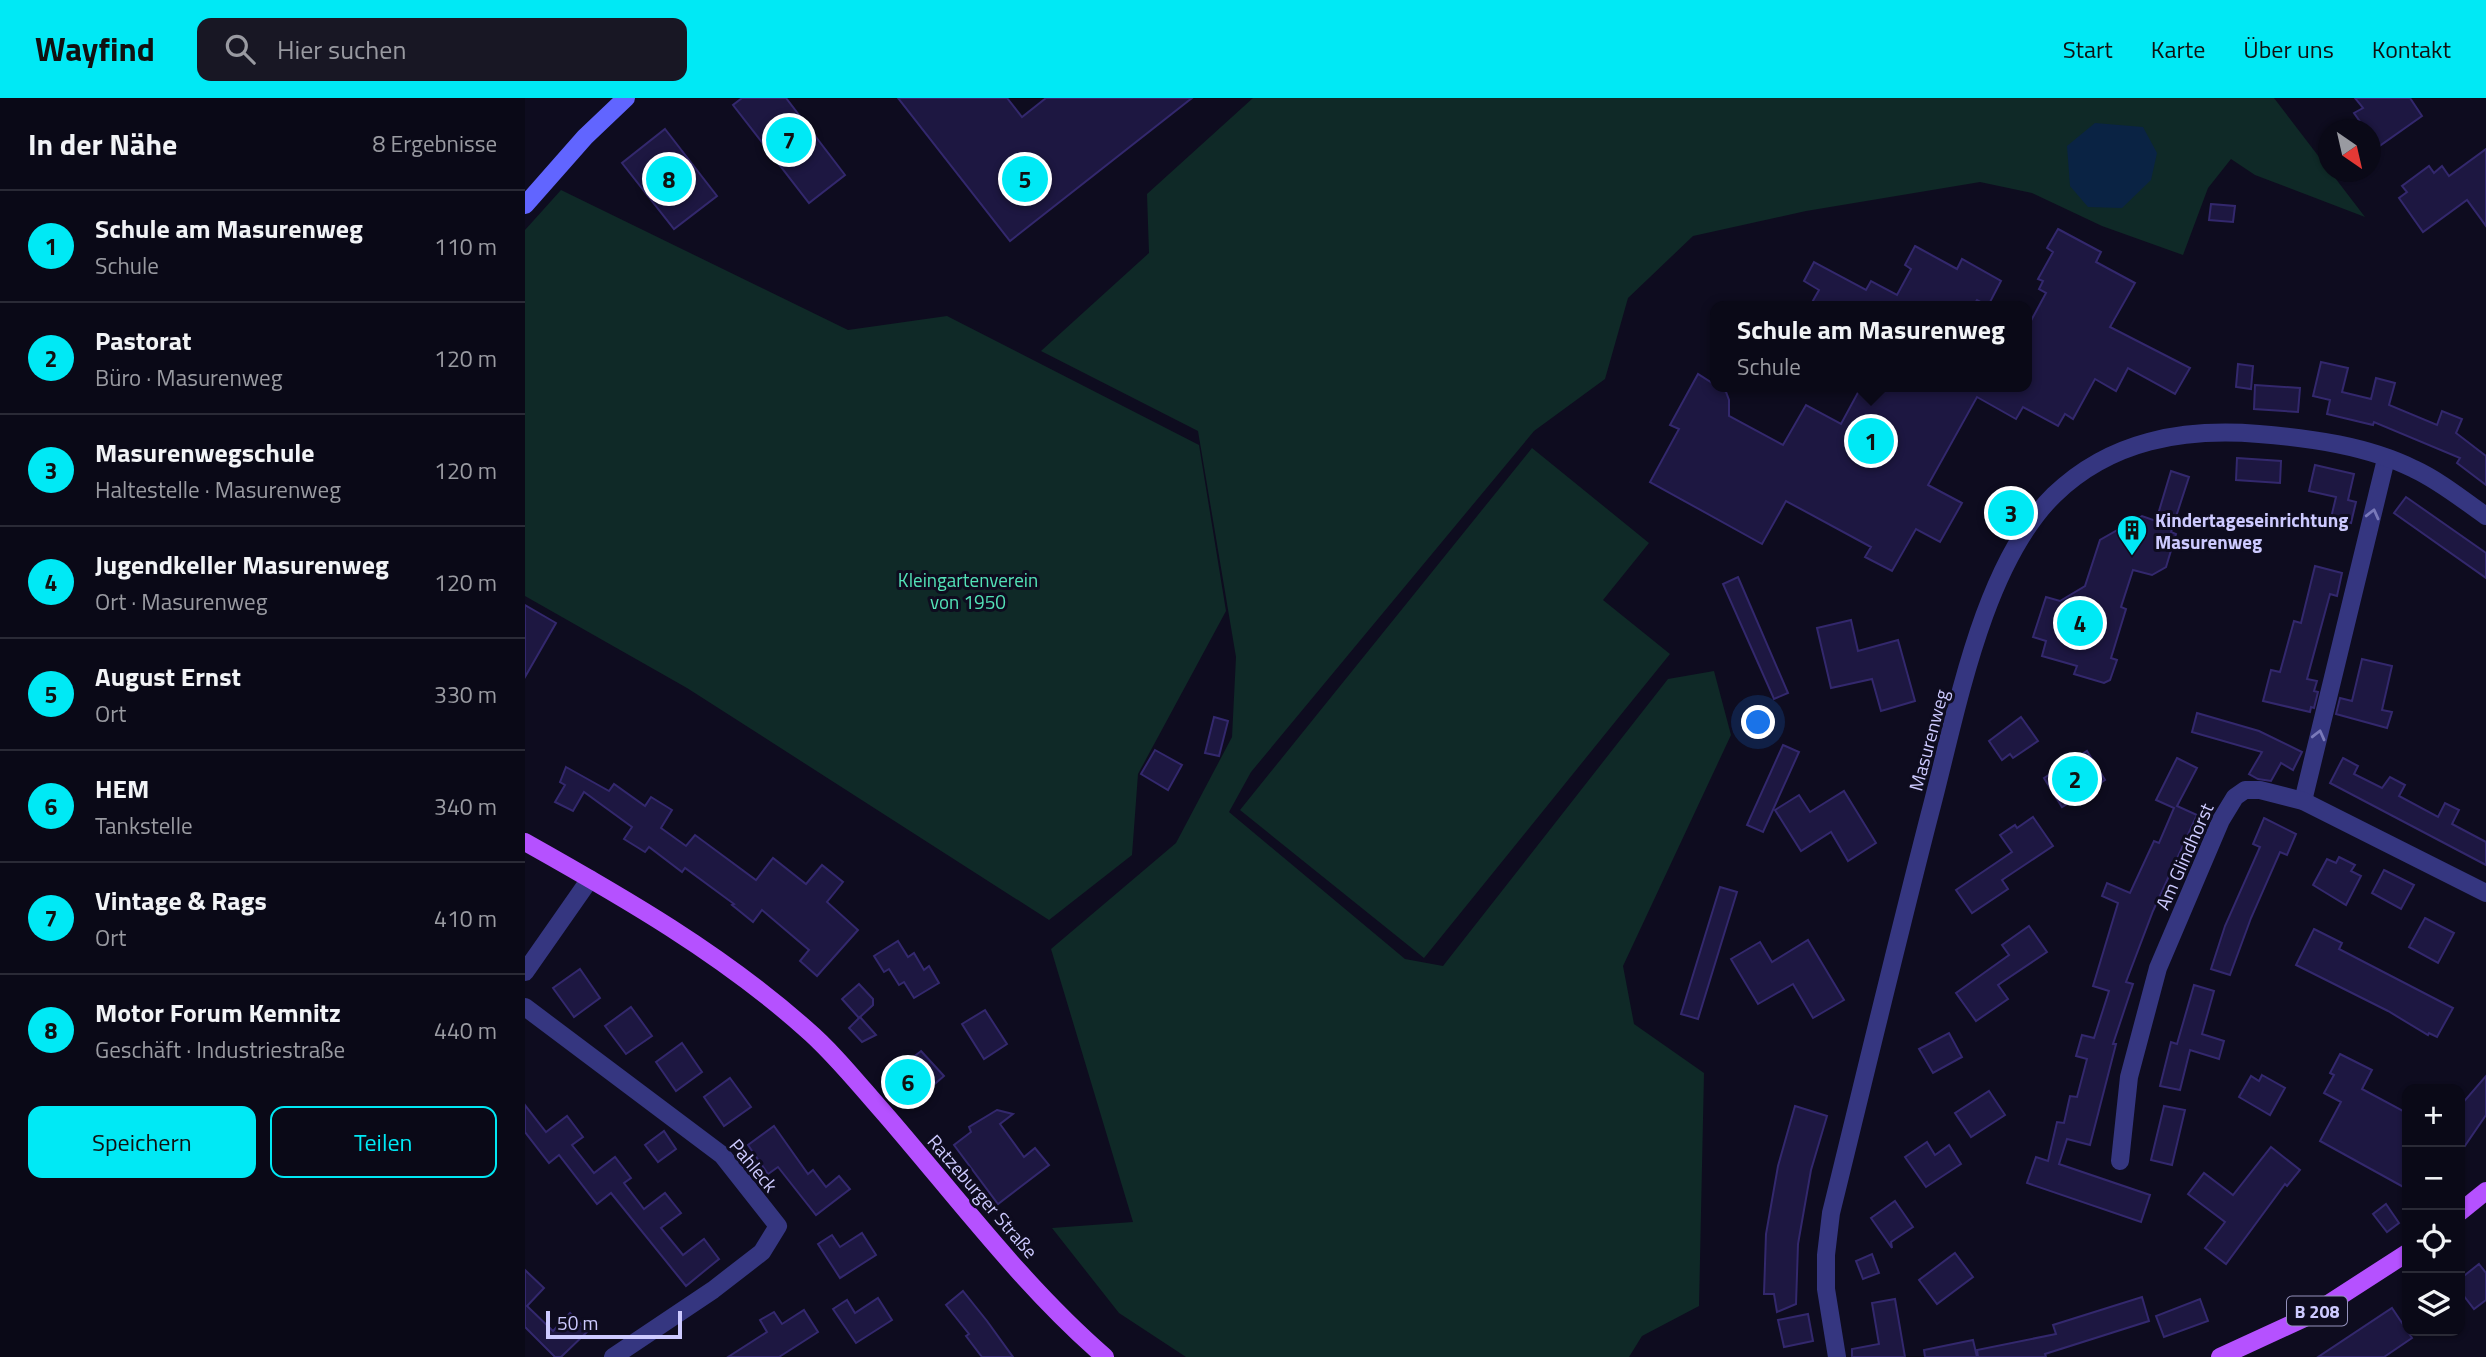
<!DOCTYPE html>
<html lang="de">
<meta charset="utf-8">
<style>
body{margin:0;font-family:"Titillium Web",sans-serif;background:#181724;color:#f1f3f6}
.controls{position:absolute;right:21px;bottom:21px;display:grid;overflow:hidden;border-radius:14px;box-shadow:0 2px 5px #0004}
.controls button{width:63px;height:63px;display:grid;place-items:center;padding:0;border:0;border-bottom:2px solid #2a2a36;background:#0a0917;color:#f1f3f6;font:35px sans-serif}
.compass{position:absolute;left:1793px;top:21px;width:63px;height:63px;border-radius:50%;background:#0a0917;box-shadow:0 2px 5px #0004;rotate:146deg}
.scale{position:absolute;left:21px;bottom:18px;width:136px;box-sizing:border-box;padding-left:7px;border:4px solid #cdcaff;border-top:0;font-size:19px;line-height:24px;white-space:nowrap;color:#cdcaff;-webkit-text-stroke:5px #0e0c1f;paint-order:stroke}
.you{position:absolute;left:1234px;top:625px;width:24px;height:24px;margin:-18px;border:5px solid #fff;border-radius:50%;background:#1a73e8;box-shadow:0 0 0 10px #1a73e833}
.badge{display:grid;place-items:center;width:46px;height:46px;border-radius:50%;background:#00e9f5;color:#111;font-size:23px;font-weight:700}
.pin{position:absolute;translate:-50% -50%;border:4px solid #fff;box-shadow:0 2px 7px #0006}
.popup{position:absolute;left:1185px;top:203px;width:322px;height:91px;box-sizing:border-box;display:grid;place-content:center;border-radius:14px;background:#0a0917;filter:drop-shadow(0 2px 5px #0005);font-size:23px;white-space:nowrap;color:#999aa1}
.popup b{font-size:26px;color:#f1f3f6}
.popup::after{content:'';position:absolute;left:50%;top:100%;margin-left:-14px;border:14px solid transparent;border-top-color:#0a0917}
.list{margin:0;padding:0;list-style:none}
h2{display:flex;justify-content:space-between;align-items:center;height:91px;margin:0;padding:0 28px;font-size:30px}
h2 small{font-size:23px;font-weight:400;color:#999aa1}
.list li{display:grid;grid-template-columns:46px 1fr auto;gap:21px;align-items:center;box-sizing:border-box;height:112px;padding:0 28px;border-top:2px solid #2a2a36}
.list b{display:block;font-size:26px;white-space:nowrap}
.list p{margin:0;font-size:23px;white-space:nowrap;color:#999aa1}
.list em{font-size:23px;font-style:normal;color:#999aa1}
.actions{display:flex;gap:14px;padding:21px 28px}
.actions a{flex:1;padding:16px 0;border:2px solid #00e9f5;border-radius:14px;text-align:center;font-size:24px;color:#00e9f5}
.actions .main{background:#00e9f5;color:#111}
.icon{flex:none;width:38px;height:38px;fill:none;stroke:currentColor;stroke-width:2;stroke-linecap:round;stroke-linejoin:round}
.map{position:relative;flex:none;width:1961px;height:1259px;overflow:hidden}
header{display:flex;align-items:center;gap:42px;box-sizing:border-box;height:98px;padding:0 35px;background:#00e9f5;color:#111}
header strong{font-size:33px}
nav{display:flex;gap:38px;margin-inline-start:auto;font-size:24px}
.search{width:490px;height:63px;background:#181724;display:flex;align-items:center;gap:18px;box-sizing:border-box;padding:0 24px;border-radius:14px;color:#999aa1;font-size:26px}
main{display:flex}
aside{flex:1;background:#0a0917}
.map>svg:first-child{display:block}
.green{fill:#0f2927}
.water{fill:#0a2344}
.building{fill:#1d1741;stroke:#33286d;stroke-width:2}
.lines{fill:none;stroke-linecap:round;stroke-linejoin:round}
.street{stroke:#353680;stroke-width:18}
.secondary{stroke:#6165ff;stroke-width:18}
.primary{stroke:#b551ff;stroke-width:18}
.oneway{stroke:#7979b9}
.labels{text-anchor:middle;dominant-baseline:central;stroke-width:6;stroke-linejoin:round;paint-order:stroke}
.shield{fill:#0e0c1f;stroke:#9491bc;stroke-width:2}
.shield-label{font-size:18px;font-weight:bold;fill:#cdcaff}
.poi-label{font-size:19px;font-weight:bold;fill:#cdcaff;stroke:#0e0c1f;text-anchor:start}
.park-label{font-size:19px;fill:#53e2b7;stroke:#0e0c1f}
.street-label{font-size:19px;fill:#cdcaff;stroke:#0e0c1f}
</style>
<header>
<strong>Wayfind</strong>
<div class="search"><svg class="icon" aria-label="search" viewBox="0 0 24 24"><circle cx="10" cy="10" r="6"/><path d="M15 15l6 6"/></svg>Hier suchen</div>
<nav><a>Start</a><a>Karte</a><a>Über uns</a><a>Kontakt</a></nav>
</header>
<main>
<aside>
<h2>In der Nähe<small>8 Ergebnisse</small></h2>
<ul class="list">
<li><span class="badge">1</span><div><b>Schule am Masurenweg</b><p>Schule</p></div><em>110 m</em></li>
<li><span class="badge">2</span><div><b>Pastorat</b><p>Büro · Masurenweg</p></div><em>120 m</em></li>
<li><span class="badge">3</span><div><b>Masurenwegschule</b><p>Haltestelle · Masurenweg</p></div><em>120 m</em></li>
<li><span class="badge">4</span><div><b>Jugendkeller Masurenweg</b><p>Ort · Masurenweg</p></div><em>120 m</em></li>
<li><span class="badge">5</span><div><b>August Ernst</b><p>Ort</p></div><em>330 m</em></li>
<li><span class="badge">6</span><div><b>HEM</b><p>Tankstelle</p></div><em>340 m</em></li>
<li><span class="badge">7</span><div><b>Vintage &amp; Rags</b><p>Ort</p></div><em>410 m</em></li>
<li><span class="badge">8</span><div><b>Motor Forum Kemnitz</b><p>Geschäft · Industriestraße</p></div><em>440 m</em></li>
</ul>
<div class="actions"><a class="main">Speichern</a><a>Teilen</a></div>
</aside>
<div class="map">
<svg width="1961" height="1259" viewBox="0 0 1961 1259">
<rect width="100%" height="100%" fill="#0e0c1f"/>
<g class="green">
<polygon points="728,0 1749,0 1840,119 1730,77 1706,61 1683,90 1658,157 1577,128 1507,95 1455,84 1281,113 1168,138 1103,200 1080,281 1009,333 726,674 704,714 880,861 918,868 1143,581 1189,573 1206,637 1098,868 1109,926 1179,975 1174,1208 1117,1238 1104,1259 661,1259 594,1215 527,1130 608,1124 526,851 651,745 707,639 711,559 673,333 516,253 624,155 622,96"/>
<polygon points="36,92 323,232 422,218 674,347 701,513 613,676 607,757 524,822 162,590 0,498 0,132"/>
<polygon points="1007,350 1124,445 1078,502 1145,556 899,860 715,712"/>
</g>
<polygon class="water" points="1570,25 1618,29 1632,55 1626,82 1597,110 1563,109 1545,88 1542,48"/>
<g class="building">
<polygon points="217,0 261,0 320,77 284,105 208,7"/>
<polygon points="373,0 482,0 497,19 521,0 667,0 485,143"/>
<polygon points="1830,0 1885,0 1897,18 1853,49 1845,38 1845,32 1841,32 1829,15 1838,10"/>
<polygon points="140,31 192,98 149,131 97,65"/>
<polygon points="1961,51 1961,128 1942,102 1898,134 1874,100 1882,94 1877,88 1904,68 1909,75 1917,68 1924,78"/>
<polygon points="1686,106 1710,108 1708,124 1684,122"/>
<polygon points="1533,131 1576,154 1571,164 1610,185 1585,229 1665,270 1650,296 1603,270 1591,293 1570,281 1548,321 1540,316 1533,328 1498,309 1491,321 1452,299 1403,387 1437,405 1415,444 1391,431 1367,473 1340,459 1346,449 1261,403 1237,446 1125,384 1154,331 1145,327 1173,276 1201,294 1204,302 1204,318 1258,347 1281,307 1316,326 1336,289 1502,289 1502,230 1521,195 1514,191 1518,183 1513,181 1528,154 1522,150"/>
<polygon points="1390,148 1432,171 1437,161 1476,183 1463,208 1452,202 1448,208 1285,208 1294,192 1279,183 1289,164 1341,192 1346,183 1372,197 1386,171 1380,167"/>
<polygon points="1796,264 1823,270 1817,294 1846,301 1851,280 1870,285 1864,307 1912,327 1917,313 1937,321 1931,335 1961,358 1961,387 1932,365 1935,360 1849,324 1848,327 1802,316 1805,302 1788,298"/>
<polygon points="1713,266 1728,268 1726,291 1711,289"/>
<polygon points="1730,287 1775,290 1773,314 1729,311"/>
<polygon points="1712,360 1756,363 1755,385 1711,382"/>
<polygon points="1790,367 1829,376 1823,402 1831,404 1826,425 1806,420 1811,399 1784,393"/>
<polygon points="1646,373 1664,379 1646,434 1651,436 1641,469 1627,477 1608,472 1596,509 1601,511 1586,560 1592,562 1585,582 1579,585 1549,576 1552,568 1517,558 1521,543 1508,539 1521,499 1535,503 1560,488 1575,442 1617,418 1631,423"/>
<polygon points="1881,399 1961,455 1961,480 1869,415"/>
<polygon points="1790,468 1817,475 1812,498 1805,496 1782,581 1792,583 1789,593 1793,594 1789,610 1786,609 1785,614 1738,603 1746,572 1755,574 1769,523 1776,525"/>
<polygon points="1213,479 1263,595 1249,601 1198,486"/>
<polygon points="0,507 31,525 0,579"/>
<polygon points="1326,522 1333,553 1373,542 1390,603 1356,613 1347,581 1306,590 1292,530"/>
<polygon points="1837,561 1867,568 1857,612 1867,614 1862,630 1811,616 1815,600 1827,603"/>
<polygon points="1672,615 1734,633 1777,654 1768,672 1756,665 1746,683 1733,681 1724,676 1737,654 1667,634"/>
<polygon points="689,619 703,623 694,658 680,655"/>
<polygon points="1496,619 1513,643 1488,660 1485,656 1477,662 1464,643"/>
<polygon points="1258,647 1274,654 1238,734 1222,727"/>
<polygon points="630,652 657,667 643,692 616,676"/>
<polygon points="1562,653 1580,682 1537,709 1519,680"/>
<polygon points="1652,660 1672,670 1652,708 1672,717 1628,813 1601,884 1608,886 1588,946 1591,946 1565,1047 1542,1041 1534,1066 1625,1097 1616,1124 1502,1085 1511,1059 1523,1063 1532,1024 1539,1025 1545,998 1552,999 1562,961 1551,958 1557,937 1569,940 1584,893 1568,888 1593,805 1577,798 1582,785 1605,795 1629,743 1634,745 1649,710 1631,702"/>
<polygon points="1818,660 1833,668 1829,676 1857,690 1865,679 1880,687 1874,698 1913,719 1920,705 1934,712 1927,726 1961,744 1961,767 1805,685"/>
<polygon points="41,669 84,693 89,686 120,708 126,699 147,712 136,730 161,748 170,737 231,782 248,760 281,786 297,767 318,784 302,804 333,832 292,878 275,863 284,852 237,812 228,824 207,807 209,806 160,770 157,774 124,749 120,754 99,741 107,729 59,694 48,713 30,704 40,687 35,684"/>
<polygon points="1319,693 1351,745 1323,763 1306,734 1276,753 1250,712 1274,697 1285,714"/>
<polygon points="1508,719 1528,748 1477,782 1483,791 1447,815 1431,792 1487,754 1475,737 1490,727 1492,730"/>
<polygon points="1739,720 1771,736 1762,757 1755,754 1726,820 1705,877 1686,871 1700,828 1735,749 1728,746"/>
<polygon points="1814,759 1830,767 1826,773 1836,778 1821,807 1788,787 1802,761 1811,765"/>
<polygon points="1859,772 1889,787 1876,811 1847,795"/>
<polygon points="1195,789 1212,794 1173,921 1156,916"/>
<polygon points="1900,820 1929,835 1913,865 1884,849"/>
<polygon points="1504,828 1522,854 1473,887 1483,901 1451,923 1431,895 1484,857 1477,847"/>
<polygon points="1789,831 1817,845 1814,851 1928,910 1912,939 1904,935 1903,937 1863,913 1771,867"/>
<polygon points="1283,842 1319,902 1288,920 1268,886 1233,906 1206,861 1235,844 1247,864"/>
<polygon points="373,843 383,859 389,855 399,872 404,868 414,885 389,900 379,884 374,887 364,871 359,874 349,858"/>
<polygon points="55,871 75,900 49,919 28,890"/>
<polygon points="334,886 348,901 348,907 334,920 317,901"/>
<polygon points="1669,887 1689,893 1677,936 1699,943 1694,961 1665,952 1655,992 1635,988 1646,944 1652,946"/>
<polygon points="106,909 127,938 101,956 80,928"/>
<polygon points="460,912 482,946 459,961 437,926"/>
<polygon points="335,919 351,937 337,944 324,930"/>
<polygon points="1424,935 1437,959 1408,975 1394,951"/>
<polygon points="157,945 177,974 151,993 131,964"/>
<polygon points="396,953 419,978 390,1003 366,974 384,959 386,961"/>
<polygon points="1815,956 1847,972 1837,991 1882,1015 1882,1091 1795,1043 1816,1004 1799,995 1809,977 1805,975"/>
<polygon points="1737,977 1760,990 1745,1017 1714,999 1726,978 1734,983"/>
<polygon points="1961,978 1961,1017 1935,1055 1935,1008"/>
<polygon points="205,980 226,1009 199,1028 179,999"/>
<polygon points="1464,993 1480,1017 1446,1039 1430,1015"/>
<polygon points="0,1007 21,1034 42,1018 58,1039 47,1047 69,1075 90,1059 106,1080 99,1085 119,1111 140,1095 156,1115 136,1130 158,1157 179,1141 194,1161 161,1188 86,1095 72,1106 34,1057 24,1065 0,1034"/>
<polygon points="1270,1008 1302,1018 1286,1072 1273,1146 1271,1206 1252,1214 1249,1196 1239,1196 1241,1136 1253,1068"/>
<polygon points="1639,1008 1660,1012 1647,1067 1626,1062"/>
<polygon points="472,1012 488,1016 475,1026 499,1059 510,1050 524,1067 473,1106 429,1047 446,1034 444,1029"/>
<polygon points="249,1028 283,1076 288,1072 301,1089 314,1078 325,1091 291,1117 253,1069 243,1076 223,1047"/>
<polygon points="139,1033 151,1051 133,1064 120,1047"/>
<polygon points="1402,1044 1410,1057 1424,1047 1436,1066 1401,1089 1380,1059"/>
<polygon points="1746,1049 1775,1072 1762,1088 1760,1086 1701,1166 1680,1150 1700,1124 1663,1096 1679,1075 1708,1097"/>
<polygon points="1370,1103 1388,1129 1366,1144 1367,1150 1346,1120"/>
<polygon points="1861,1106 1874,1125 1862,1134 1848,1116"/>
<polygon points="337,1135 351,1157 315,1180 293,1146 307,1137 315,1149"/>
<polygon points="1430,1155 1448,1179 1412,1206 1394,1182"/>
<polygon points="1347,1156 1354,1175 1338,1181 1331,1163"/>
<polygon points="1954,1166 1961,1175 1961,1202 1949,1211 1935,1193 1935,1181"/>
<polygon points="0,1172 19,1190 2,1208 28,1233 45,1215 63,1233 36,1259 30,1259 0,1229"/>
<polygon points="438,1193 462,1223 488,1259 457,1259 441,1238 444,1236 421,1207"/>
<polygon points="1617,1199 1624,1223 1520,1256 1521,1259 1453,1259 1452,1252 1531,1236 1528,1227"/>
<polygon points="353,1200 367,1222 331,1245 308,1211 322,1202 330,1215"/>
<polygon points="1370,1201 1380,1259 1327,1259 1327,1251 1354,1246 1347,1205"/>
<polygon points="1675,1201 1683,1223 1639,1239 1631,1218"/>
<polygon points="1867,1210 1887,1240 1859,1259 1793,1259"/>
<polygon points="279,1212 293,1234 254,1259 203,1259 242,1234 235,1222 249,1214 257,1226"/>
<polygon points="1283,1216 1288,1243 1259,1249 1253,1222"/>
<polygon points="1448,1242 1452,1259 1400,1259 1399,1252"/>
</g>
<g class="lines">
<g class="street">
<polyline points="1778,703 1861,361"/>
<polyline points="0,874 65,781"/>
<polyline points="0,909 197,1057 253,1128 237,1154 188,1192 88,1259"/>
<polyline points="1595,1063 1604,979 1633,870 1696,722 1710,699 1720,692 1735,692 1778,703 1961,795"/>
<path d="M1312 1259 1301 1191V1157L1306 1115C1339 981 1371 847 1405 715 1431 618 1456 469 1529 397 1586 342 1658 330 1734 336 1785 340 1843 348 1889 371 1915 383 1938 402 1961 418"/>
</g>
<polyline class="secondary" points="0,107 60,39 101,0"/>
<g class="primary">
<path d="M0 744C98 799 197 856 281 931 310 956 335 988 360 1016 431 1098 498 1188 580 1259"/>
<polyline points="1935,1114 1961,1093"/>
<polyline points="1695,1259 1786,1217 1882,1155"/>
</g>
</g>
<defs><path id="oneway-chevron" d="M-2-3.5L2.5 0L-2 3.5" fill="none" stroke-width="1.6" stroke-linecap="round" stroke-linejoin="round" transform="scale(1.75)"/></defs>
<g class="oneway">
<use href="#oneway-chevron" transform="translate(1848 416) rotate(-76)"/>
<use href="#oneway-chevron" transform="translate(1794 637) rotate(-76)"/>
</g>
<defs>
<g id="building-pin" transform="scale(1.575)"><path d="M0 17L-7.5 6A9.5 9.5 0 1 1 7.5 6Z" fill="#00e9f5" stroke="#0e0c1f"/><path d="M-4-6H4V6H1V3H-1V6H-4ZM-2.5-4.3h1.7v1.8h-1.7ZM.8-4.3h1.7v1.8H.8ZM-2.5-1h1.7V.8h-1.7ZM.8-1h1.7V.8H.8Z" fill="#111"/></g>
</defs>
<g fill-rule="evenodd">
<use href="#building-pin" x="1607" y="432"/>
</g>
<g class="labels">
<rect class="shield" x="1762" y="1198.5" width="60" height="29" rx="5"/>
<g class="shield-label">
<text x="1792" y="1213">B 208</text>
</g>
<g class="poi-label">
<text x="1630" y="421">Kindertageseinrichtung<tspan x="1630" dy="22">Masurenweg</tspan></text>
</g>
<g class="park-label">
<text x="443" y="481">Kleingartenverein<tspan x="443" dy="22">von 1950</tspan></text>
</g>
<g class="street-label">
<text transform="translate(1403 642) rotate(-75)">Masurenweg</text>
<text transform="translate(1659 758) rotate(-66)">Am Glindhorst</text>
<text transform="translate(229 1067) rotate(50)">Pahleck</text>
<text transform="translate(458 1098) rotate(49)">Ratzeburger Straße</text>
</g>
</g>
</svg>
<div class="controls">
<button>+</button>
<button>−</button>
<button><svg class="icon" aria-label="locate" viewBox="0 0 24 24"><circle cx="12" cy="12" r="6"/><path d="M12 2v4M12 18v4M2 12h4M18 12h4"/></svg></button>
<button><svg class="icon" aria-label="layers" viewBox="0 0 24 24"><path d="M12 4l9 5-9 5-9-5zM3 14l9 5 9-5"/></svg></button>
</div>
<svg class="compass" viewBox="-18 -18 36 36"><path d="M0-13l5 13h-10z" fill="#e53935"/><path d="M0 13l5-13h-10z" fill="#999aa1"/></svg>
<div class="scale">50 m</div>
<div class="you"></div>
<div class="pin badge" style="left:1346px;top:343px">1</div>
<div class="popup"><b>Schule am Masurenweg</b>Schule</div>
<div class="pin badge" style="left:1550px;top:681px">2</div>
<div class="pin badge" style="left:1486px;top:415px">3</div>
<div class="pin badge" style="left:1555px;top:525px">4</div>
<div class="pin badge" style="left:500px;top:81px">5</div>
<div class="pin badge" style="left:383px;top:984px">6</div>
<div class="pin badge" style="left:264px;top:42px">7</div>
<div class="pin badge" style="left:144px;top:81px">8</div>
</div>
</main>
